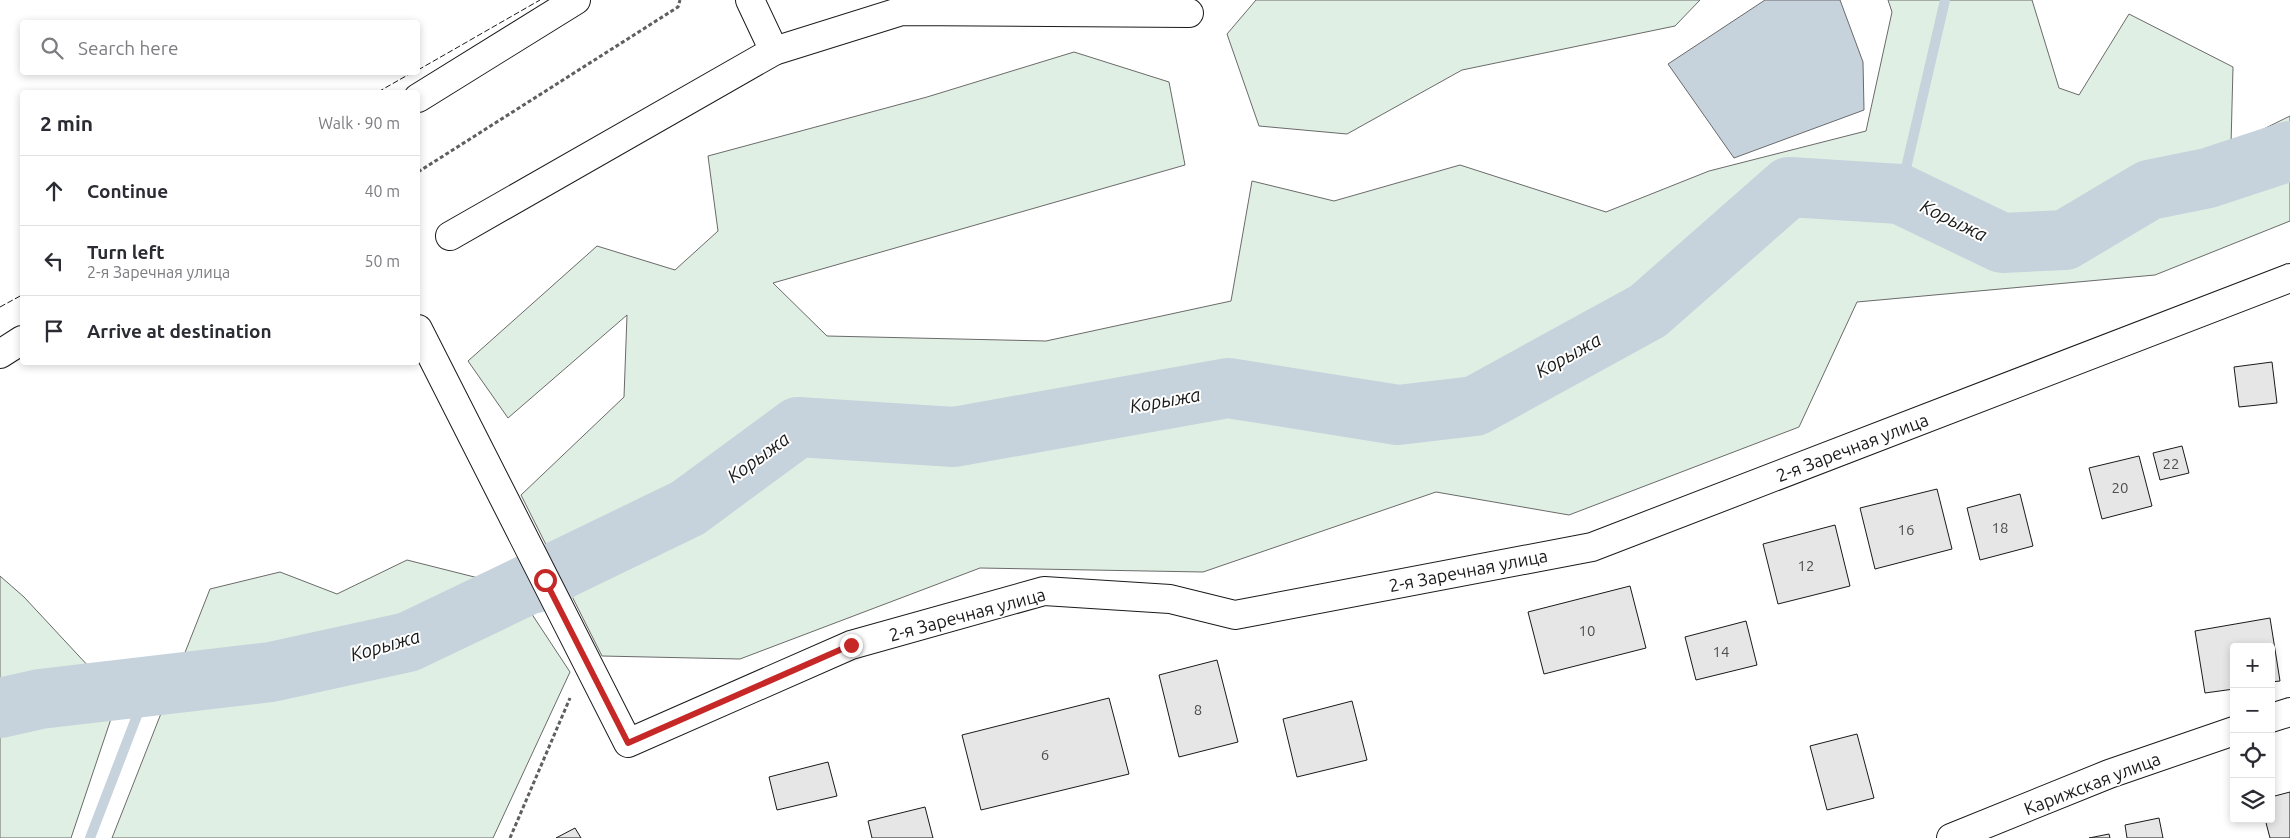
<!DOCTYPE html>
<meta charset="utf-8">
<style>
body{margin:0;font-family:Ubuntu,sans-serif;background:#f7f7f7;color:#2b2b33}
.controls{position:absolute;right:15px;bottom:15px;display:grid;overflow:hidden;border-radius:5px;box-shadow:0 2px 8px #0003}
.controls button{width:45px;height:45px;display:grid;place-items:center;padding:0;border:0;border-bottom:1px solid #e1e1e2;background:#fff;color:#2b2b33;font:25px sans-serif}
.stop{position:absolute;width:15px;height:15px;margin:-11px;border:4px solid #c62828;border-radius:50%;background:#fff}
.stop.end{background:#c62828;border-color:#fff;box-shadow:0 1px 5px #0008}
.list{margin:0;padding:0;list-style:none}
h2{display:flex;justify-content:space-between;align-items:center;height:65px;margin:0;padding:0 20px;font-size:21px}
h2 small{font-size:16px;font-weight:400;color:#7c7c81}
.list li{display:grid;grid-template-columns:32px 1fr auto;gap:15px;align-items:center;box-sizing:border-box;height:70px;padding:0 20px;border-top:1px solid #e1e1e2}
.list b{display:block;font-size:19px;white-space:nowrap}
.list p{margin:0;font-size:16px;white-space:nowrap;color:#7c7c81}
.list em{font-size:16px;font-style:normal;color:#7c7c81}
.icon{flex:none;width:28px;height:28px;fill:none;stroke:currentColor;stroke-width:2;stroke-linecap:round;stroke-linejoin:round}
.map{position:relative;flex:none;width:2290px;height:838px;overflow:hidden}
.search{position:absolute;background:#fff;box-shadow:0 2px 8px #0003;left:20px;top:20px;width:400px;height:55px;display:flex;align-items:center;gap:12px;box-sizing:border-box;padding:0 18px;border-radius:5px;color:#7c7c81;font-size:19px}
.panel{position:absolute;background:#fff;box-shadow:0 2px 8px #0003;left:20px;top:90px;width:400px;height:275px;border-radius:5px}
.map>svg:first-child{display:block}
.green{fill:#e0efe3;stroke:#6a6a6a}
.water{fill:#c6d2dc;stroke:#6a6a6a}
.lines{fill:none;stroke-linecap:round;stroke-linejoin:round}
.stream{stroke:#c6d2dc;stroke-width:10}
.river{stroke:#c6d2dc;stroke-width:60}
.building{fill:#e6e6e6;stroke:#1a1a1a}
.minor-casing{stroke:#1a1a1a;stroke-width:30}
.path{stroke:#5f5f5f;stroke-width:3;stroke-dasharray:4 2.5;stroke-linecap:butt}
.minor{stroke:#fff;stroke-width:28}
.fence{stroke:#1a1a1a;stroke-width:1;stroke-dasharray:6 2.5;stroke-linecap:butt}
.route{stroke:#c62828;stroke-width:6}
.labels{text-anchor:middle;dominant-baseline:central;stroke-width:4;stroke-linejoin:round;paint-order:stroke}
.number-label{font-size:15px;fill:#4d4d4d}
.street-label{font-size:18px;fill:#1a1a1a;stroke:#fff}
.water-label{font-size:19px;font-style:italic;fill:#1a1a1a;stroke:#fff}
</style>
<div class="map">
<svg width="2290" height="838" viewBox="0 0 2290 838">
<rect width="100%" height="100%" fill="#fff"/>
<g class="green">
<polygon points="1256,0 1700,0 1675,26 1462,70 1347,134 1259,126 1227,34"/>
<polygon points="1888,0 2032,0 2059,88 2079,95 2129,14 2233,67 2231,145 2290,116 2290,221 2155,275 1857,302 1799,427 1569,515 1436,492 1203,572 980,568 740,659 602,656 521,495 624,397 627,315 508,418 468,361 597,246 675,270 718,231 708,156 927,97 1074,52 1169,82 1185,165 773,283 827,336 1046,341 1231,301 1252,181 1334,201 1460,165 1606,212 1709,171 1866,131 1892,12"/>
<polygon points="407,560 514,587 570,672 493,838 112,838 210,589 280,572 337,594"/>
<polygon points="0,576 24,597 118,698 71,838 0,838"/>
</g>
<polygon class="water" points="1765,0 1840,0 1863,62 1864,110 1734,158 1668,64"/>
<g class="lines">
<g class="stream">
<polyline points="1900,194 1945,0"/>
<polyline points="90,838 148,687"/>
</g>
<polyline class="river" points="0,708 40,699 271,672 408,642 527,585 545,580 562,569 688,508 798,427 954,437 1228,388 1398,415 1475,406 1648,311 1789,187 1900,194 2002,243 2065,240 2149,190 2208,178 2290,151"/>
</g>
<g class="building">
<polygon points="2272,362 2277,403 2239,407 2234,367"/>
<polygon points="2182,446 2189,473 2160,480 2153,453"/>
<polygon points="2139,456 2152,506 2102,519 2089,468"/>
<polygon points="1937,489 1952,549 1875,569 1860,508"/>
<polygon points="2020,494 2033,546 1980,560 1967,508"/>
<polygon points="1835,525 1850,586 1778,604 1763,544"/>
<polygon points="1630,586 1646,648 1544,674 1528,612"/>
<polygon points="2270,618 2280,681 2271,682 2271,647 2234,647 2234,689 2205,693 2195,631"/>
<polygon points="1746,621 1757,665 1696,680 1685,637"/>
<polygon points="1217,660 1238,742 1179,757 1159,675"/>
<polygon points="1109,698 1129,774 981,810 962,735"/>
<polygon points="1352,701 1367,760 1297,777 1283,719"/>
<polygon points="1857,734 1874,798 1827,810 1810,746"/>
<polygon points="828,762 837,796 777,810 769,777"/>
<polygon points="2290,792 2290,838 2270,838 2265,819 2271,819 2271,797"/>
<polygon points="925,807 933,838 872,838 868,821"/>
<polygon points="2159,818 2163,838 2127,838 2125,825"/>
<polygon points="575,828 581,838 556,838"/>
<polygon points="2109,834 2110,838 2089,838"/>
</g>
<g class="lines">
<g class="minor-casing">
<g id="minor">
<polyline points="750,0 774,51"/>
<polyline points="418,98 576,0"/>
<polyline points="450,236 774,51 902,11 1189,13"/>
<polyline points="418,329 628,743 851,645 1044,591 1170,599 1235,615 1592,547 2290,278"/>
<polyline points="0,354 22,340"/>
<polyline points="2271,718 2290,712"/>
<polyline points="1951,838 2109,774 2234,731"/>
</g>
</g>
<g class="path">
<polyline points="418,172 678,7 680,0"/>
<polyline points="510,838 570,698"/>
</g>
<use href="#minor" class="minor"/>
<g class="fence">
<polyline points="418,70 540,0"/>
<polyline points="378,92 413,72"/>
<polyline points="0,307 22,295"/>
</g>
</g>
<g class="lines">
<polyline class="route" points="545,580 628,743 851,645"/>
</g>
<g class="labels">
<g class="number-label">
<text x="2171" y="463">22</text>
<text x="2120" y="487">20</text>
<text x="2000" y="527">18</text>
<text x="1906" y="529">16</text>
<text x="1806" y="565">12</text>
<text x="1587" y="630">10</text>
<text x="1721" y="651">14</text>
<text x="1198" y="709">8</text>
<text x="1045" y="754">6</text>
</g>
<g class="street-label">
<text transform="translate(1852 447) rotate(-21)">2-я Заречная улица</text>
<text transform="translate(1468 570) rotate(-11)">2-я Заречная улица</text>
<text transform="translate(967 614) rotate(-15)">2-я Заречная улица</text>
<text transform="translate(2092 783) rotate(-21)">Карижская улица</text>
</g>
<g class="water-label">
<text transform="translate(1954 220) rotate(26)">Корыжа</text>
<text transform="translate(1568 355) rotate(-29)">Корыжа</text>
<text transform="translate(1165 400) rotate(-10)">Корыжа</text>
<text transform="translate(758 457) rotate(-36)">Корыжа</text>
<text transform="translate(385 645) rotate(-16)">Корыжа</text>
</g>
</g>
</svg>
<div class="controls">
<button>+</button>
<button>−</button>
<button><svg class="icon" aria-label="locate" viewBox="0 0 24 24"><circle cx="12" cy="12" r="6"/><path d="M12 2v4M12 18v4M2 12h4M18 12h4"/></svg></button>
<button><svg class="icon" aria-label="layers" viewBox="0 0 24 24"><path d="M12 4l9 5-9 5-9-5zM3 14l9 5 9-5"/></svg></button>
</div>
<div class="stop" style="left:545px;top:580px"></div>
<div class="stop end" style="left:851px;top:645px"></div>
<div class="search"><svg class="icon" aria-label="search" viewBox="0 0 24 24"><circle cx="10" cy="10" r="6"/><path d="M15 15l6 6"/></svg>Search here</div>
<section class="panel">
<h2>2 min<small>Walk · 90 m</small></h2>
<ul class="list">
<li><svg class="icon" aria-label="ahead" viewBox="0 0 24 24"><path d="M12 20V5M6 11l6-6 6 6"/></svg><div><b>Continue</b></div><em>40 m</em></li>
<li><svg class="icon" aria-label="left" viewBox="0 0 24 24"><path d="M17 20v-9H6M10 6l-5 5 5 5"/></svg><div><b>Turn left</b><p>2-я Заречная улица</p></div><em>50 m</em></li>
<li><svg class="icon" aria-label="arrive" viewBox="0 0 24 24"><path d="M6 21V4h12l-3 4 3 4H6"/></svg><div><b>Arrive at destination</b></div></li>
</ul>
</section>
</div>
